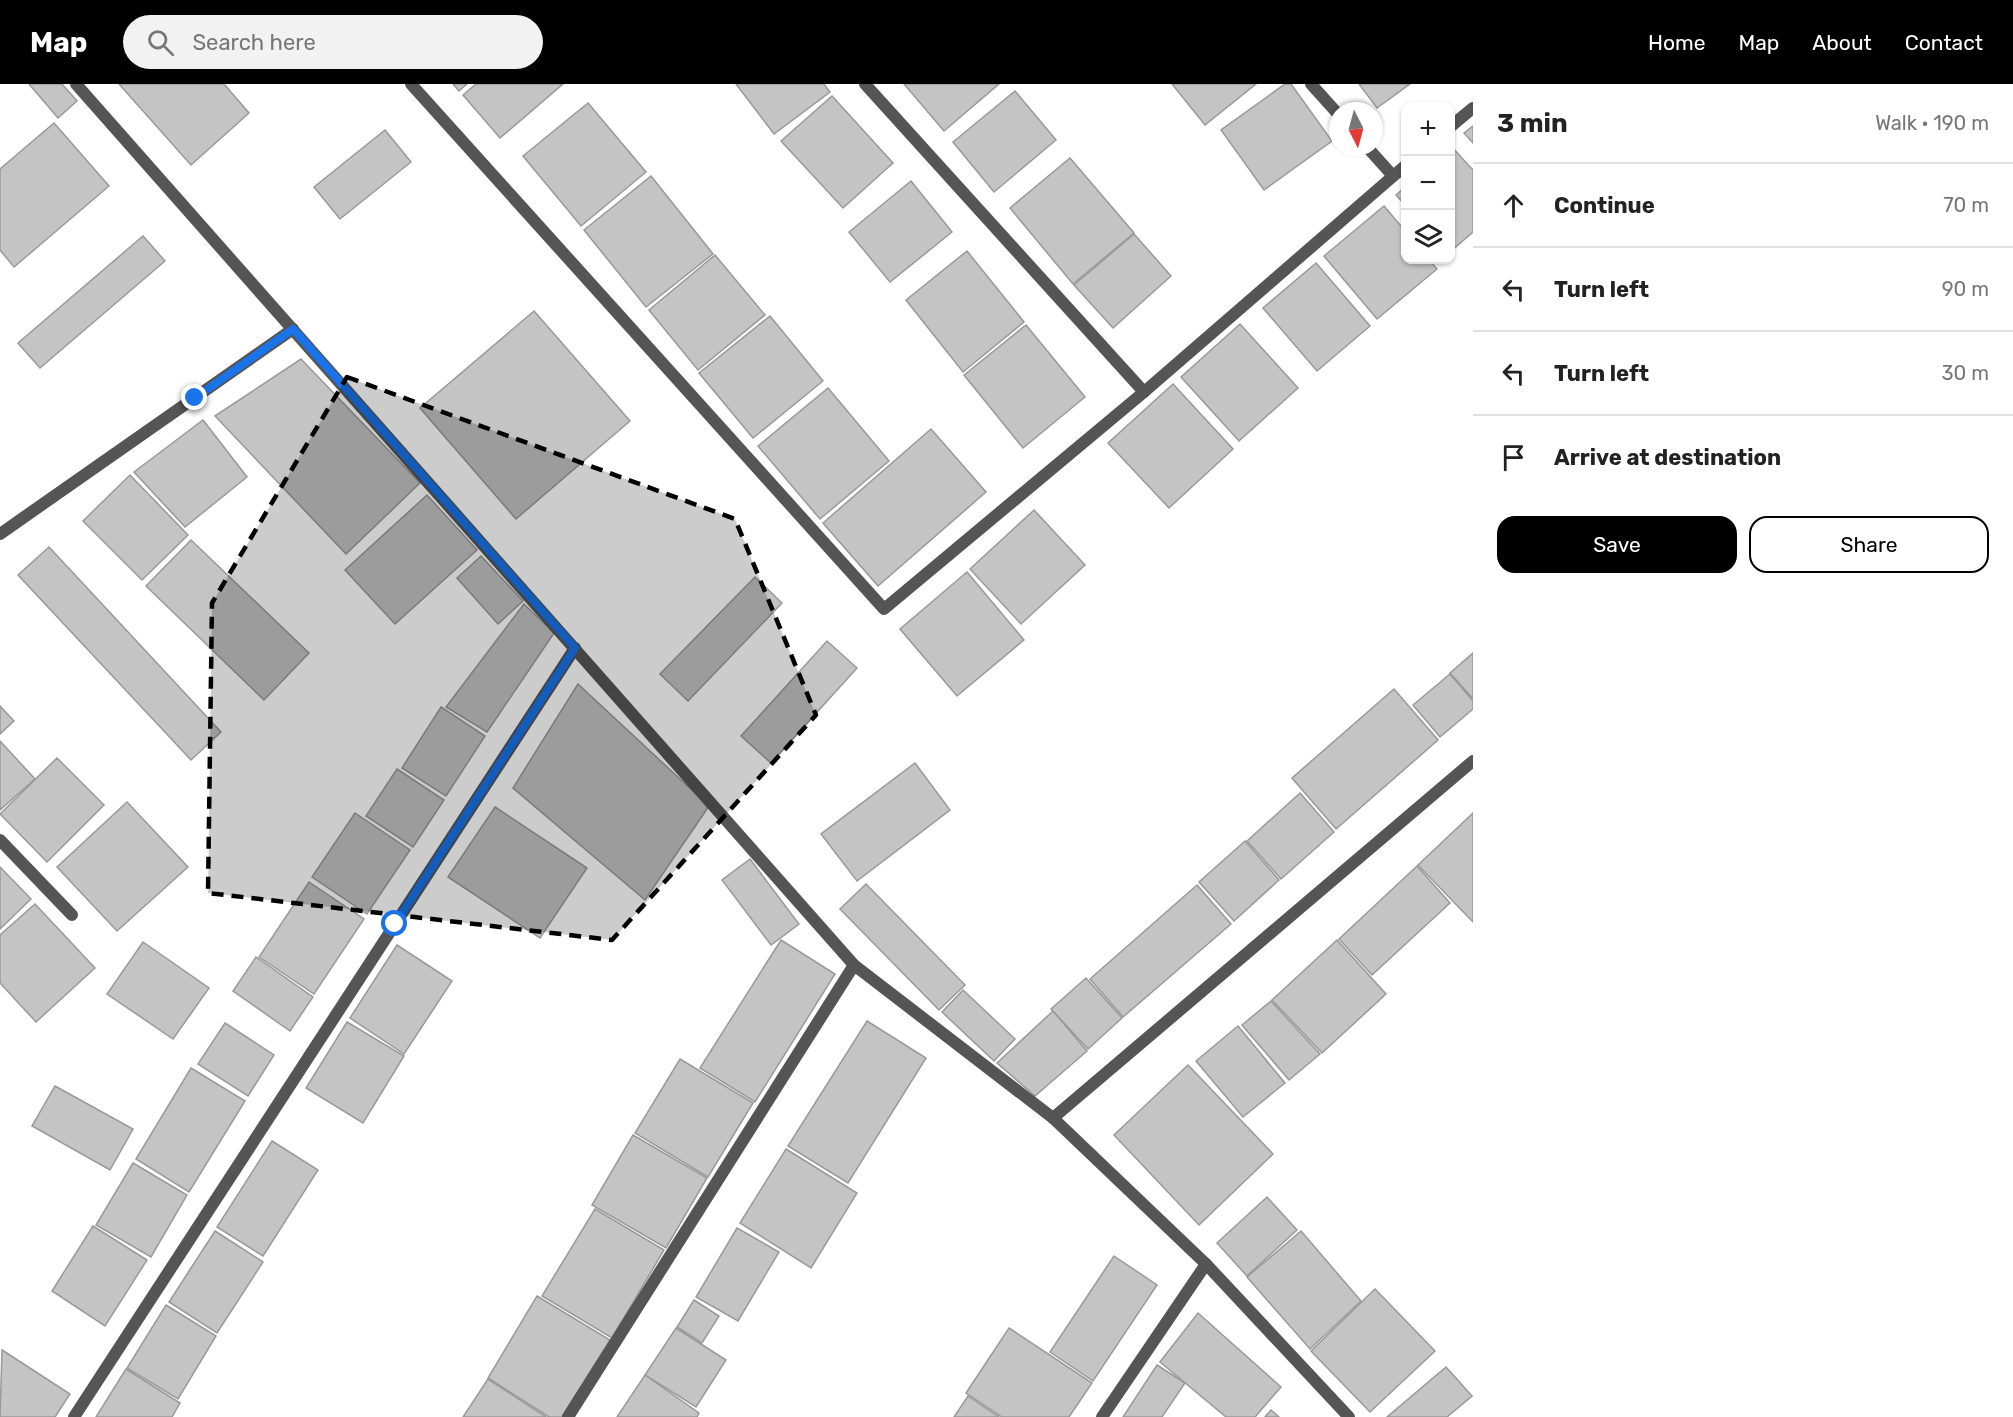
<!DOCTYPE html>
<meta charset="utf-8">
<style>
body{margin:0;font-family:Rubik,sans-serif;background:#f2f2f2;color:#222}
.controls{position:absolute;right:18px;top:18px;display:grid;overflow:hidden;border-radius:12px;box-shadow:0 2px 4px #0004}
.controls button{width:54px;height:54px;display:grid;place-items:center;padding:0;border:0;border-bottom:2px solid #e0e0e0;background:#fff;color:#222;font:30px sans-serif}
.compass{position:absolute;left:1329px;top:18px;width:54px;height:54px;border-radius:50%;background:#fff;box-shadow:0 2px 4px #0004;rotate:174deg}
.stop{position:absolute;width:18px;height:18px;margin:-14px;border:4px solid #1a73e8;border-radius:50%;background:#fff}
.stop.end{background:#1a73e8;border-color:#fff;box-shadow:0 2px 6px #0008}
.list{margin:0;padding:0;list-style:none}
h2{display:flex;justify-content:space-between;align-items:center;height:78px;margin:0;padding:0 24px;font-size:26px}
h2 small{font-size:20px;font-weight:400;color:#767676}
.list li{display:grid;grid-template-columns:39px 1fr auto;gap:18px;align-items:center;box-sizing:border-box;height:84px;padding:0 24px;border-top:2px solid #e0e0e0}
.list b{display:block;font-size:22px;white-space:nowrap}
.list em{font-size:20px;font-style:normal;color:#767676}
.actions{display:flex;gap:12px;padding:18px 24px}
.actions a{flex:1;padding:14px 0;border:2px solid #000;border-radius:18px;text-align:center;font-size:21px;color:#000}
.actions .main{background:#000;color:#fff}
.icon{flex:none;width:33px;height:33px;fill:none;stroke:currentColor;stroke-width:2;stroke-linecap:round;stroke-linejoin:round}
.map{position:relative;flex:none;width:1473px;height:1333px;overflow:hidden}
header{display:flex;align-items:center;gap:36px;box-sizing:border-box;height:84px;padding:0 30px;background:#000;color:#fff}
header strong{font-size:28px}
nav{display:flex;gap:33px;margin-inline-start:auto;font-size:21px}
.search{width:420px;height:54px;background:#f2f2f2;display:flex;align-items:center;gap:15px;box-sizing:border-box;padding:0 21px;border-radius:33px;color:#767676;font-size:22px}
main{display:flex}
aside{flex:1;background:#fff}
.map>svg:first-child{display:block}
.building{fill:#c4c4c4;stroke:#999;stroke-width:1.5}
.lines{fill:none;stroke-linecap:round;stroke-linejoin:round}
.street{stroke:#555;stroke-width:12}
.route{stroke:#1a73e8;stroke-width:8}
.marked{fill:#000;fill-opacity:0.2;stroke:#000;stroke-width:4.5;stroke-dasharray:12 8;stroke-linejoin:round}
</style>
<header>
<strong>Map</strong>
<div class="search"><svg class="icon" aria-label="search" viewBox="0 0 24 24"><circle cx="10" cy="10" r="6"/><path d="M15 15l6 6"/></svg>Search here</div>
<nav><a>Home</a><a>Map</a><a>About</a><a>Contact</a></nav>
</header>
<main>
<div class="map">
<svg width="1473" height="1333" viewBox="0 0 1473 1333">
<rect width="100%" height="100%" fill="#fff"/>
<g class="building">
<polygon points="29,0 62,0 77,17 58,34"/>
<polygon points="119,0 224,0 249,29 191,81"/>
<polygon points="453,0 467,0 459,7"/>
<polygon points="476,0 563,0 500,54 463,11"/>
<polygon points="736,0 824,0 830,8 774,50"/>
<polygon points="904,0 999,0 944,47"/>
<polygon points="1172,0 1256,0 1205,41"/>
<polygon points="1285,0 1291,0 1332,57 1264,106 1221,46"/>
<polygon points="1359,0 1410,0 1377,24"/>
<polygon points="1015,7 1056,56 994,108 953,58"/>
<polygon points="832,12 893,79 843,124 781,57"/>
<polygon points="588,19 646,88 581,142 523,72"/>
<polygon points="54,39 109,102 14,183 0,166 0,85"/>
<polygon points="1473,42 1473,59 1464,49"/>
<polygon points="385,46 411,78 340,135 314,103"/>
<polygon points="1451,62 1473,86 1473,148 1450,168"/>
<polygon points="1070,74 1134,149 1073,200 1010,124"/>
<polygon points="651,92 713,170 646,223 584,146"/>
<polygon points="911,97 952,148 890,198 849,148"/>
<polygon points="1406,102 1406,122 1396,111"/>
<polygon points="1384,122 1406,148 1406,176 1429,176 1437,185 1377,235 1324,172"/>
<polygon points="1134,150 1171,192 1113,244 1074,201"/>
<polygon points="143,152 165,177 40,284 18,259"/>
<polygon points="967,167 1024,238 963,288 906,216"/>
<polygon points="715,171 765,231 698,286 649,226"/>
<polygon points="1316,179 1370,242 1317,287 1263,224"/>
<polygon points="534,227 630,337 516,435 420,324"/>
<polygon points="770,232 823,297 753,354 699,289"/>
<polygon points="1240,240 1298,304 1239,357 1181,293"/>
<polygon points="1026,241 1085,313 1023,364 964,291"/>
<polygon points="301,275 420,399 346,470 215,332"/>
<polygon points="1173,300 1233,365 1169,424 1108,359"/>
<polygon points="828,304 889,377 820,435 758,362"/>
<polygon points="203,336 247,393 185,443 134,388"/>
<polygon points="931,345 986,408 878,502 823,439"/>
<polygon points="130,391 188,451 142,496 83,437"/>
<polygon points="427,411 477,466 395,540 345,486"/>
<polygon points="1034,426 1085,481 1021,540 970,485"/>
<polygon points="191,456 309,569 264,616 146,502"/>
<polygon points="49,463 221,648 191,676 18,491"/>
<polygon points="481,472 523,517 498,540 457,494"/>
<polygon points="967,488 1024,556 957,612 900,545"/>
<polygon points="755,493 782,519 688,617 660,590"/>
<polygon points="524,520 554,549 487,648 446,623"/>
<polygon points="827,557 857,584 771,679 741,652"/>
<polygon points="1473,569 1473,615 1450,589"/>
<polygon points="1450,590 1473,617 1473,625 1440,653 1413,621"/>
<polygon points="578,600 709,722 645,816 513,704"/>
<polygon points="1394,605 1438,656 1336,745 1292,694"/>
<polygon points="0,622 14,637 0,650"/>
<polygon points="441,623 485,652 446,712 402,684"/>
<polygon points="0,657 35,695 0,726"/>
<polygon points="57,674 104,721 47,778 0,730"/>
<polygon points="915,679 950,726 857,797 821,750"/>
<polygon points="397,685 444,716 413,763 366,732"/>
<polygon points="1300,709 1334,748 1281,795 1247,757"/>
<polygon points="127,718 188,783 117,847 57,783"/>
<polygon points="495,723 587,784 540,854 448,793"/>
<polygon points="355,729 410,766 367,830 312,793"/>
<polygon points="1473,729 1473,838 1418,781"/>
<polygon points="1245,757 1279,796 1234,837 1199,798"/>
<polygon points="750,775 799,840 771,861 722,796"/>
<polygon points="1417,782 1450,819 1372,891 1339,855"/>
<polygon points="0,783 31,815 0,845"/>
<polygon points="309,798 364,835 314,910 259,873"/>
<polygon points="866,800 965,901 939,926 840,825"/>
<polygon points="1197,801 1231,840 1123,933 1090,895"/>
<polygon points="35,820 95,884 36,938 0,899 0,851"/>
<polygon points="781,856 835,890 755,1018 700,984"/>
<polygon points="1337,856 1386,910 1322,969 1272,916"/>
<polygon points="143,858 209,904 173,955 107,910"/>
<polygon points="397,861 452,897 404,970 350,934"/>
<polygon points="256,873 313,913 290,947 233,907"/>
<polygon points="1086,894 1122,934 1088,965 1051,925"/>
<polygon points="963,906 1015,955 994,977 942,928"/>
<polygon points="1271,917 1320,970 1289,996 1242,941"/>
<polygon points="1053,927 1087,967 1035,1012 997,979"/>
<polygon points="867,937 926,974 848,1099 788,1062"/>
<polygon points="347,938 404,972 363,1039 306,1004"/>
<polygon points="225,939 274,971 248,1012 198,980"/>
<polygon points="1238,942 1285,999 1243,1033 1196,977"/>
<polygon points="680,975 753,1019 708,1093 635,1049"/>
<polygon points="1188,981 1273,1070 1199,1141 1114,1051"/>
<polygon points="191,984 245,1017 189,1108 136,1075"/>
<polygon points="55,1002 133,1045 110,1086 32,1042"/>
<polygon points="633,1051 707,1094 666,1164 592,1121"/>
<polygon points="272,1057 318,1086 263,1172 217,1143"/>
<polygon points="786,1065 857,1109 811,1184 740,1139"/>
<polygon points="133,1079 187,1111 151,1173 96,1141"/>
<polygon points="1267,1113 1297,1146 1247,1192 1217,1159"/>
<polygon points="595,1125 664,1166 612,1254 542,1212"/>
<polygon points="93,1142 147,1176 105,1242 52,1207"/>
<polygon points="737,1144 779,1168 738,1237 696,1213"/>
<polygon points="215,1147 263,1178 217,1249 169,1218"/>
<polygon points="1301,1147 1361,1217 1310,1265 1247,1193"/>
<polygon points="1114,1172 1157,1201 1093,1297 1050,1268"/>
<polygon points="1375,1205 1435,1267 1370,1328 1311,1267"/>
<polygon points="537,1212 610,1256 562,1333 549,1333 488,1294"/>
<polygon points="694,1216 719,1232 702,1259 677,1243"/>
<polygon points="166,1221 216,1252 178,1315 127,1284"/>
<polygon points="1198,1229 1281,1303 1255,1333 1226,1333 1160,1278"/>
<polygon points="676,1244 726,1276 696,1323 645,1291"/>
<polygon points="1009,1244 1092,1299 1069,1333 1002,1333 966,1309"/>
<polygon points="2,1266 70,1310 55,1333 0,1333"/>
<polygon points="1157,1281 1185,1299 1162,1333 1123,1333"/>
<polygon points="1446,1283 1472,1312 1447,1333 1387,1333"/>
<polygon points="126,1285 180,1319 172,1333 96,1333"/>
<polygon points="645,1291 699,1329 697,1333 617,1333"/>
<polygon points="488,1295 546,1333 463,1333"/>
<polygon points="968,1312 999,1333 954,1333"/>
<polygon points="1271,1326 1279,1333 1265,1333"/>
</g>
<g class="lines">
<g class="street">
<polyline points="76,0 854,881 1053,1034 1206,1180 1349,1333"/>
<polyline points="411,0 884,525 1144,308 1406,81"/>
<polyline points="865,0 1144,308"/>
<polyline points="1311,0 1338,30"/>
<polyline points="1450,43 1473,24"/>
<polyline points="1367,63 1393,92"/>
<polyline points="0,450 293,245"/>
<polyline points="0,756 72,831"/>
<polyline points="1053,1034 1473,677"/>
<polyline points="74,1333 575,564"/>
<polyline points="568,1333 854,881"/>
<polyline points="1102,1333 1206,1180"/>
</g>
</g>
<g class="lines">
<polyline class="route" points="195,314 293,245 575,564 395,840"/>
</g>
<path class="marked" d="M347 293 735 435 816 631 612 856 208 809 212 519Z"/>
</svg>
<div class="controls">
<button>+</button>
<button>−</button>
<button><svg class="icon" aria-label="layers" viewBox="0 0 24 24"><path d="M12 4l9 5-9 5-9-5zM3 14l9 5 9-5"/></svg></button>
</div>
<svg class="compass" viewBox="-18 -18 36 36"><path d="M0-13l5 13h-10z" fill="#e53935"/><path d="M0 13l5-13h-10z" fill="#767676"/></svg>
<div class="stop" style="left:395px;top:840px"></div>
<div class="stop end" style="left:195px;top:314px"></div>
</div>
<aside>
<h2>3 min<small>Walk · 190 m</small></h2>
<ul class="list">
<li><svg class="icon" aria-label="ahead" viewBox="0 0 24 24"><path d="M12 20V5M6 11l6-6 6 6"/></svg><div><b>Continue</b></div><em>70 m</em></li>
<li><svg class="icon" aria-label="left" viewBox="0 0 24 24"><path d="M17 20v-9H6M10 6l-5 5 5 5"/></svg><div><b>Turn left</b></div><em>90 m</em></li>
<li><svg class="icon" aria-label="left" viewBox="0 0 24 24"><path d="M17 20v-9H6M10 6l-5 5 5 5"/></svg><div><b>Turn left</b></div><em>30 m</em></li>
<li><svg class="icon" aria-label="arrive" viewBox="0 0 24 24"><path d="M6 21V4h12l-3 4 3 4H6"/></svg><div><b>Arrive at destination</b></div></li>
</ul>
<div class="actions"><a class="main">Save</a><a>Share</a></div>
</aside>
</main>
